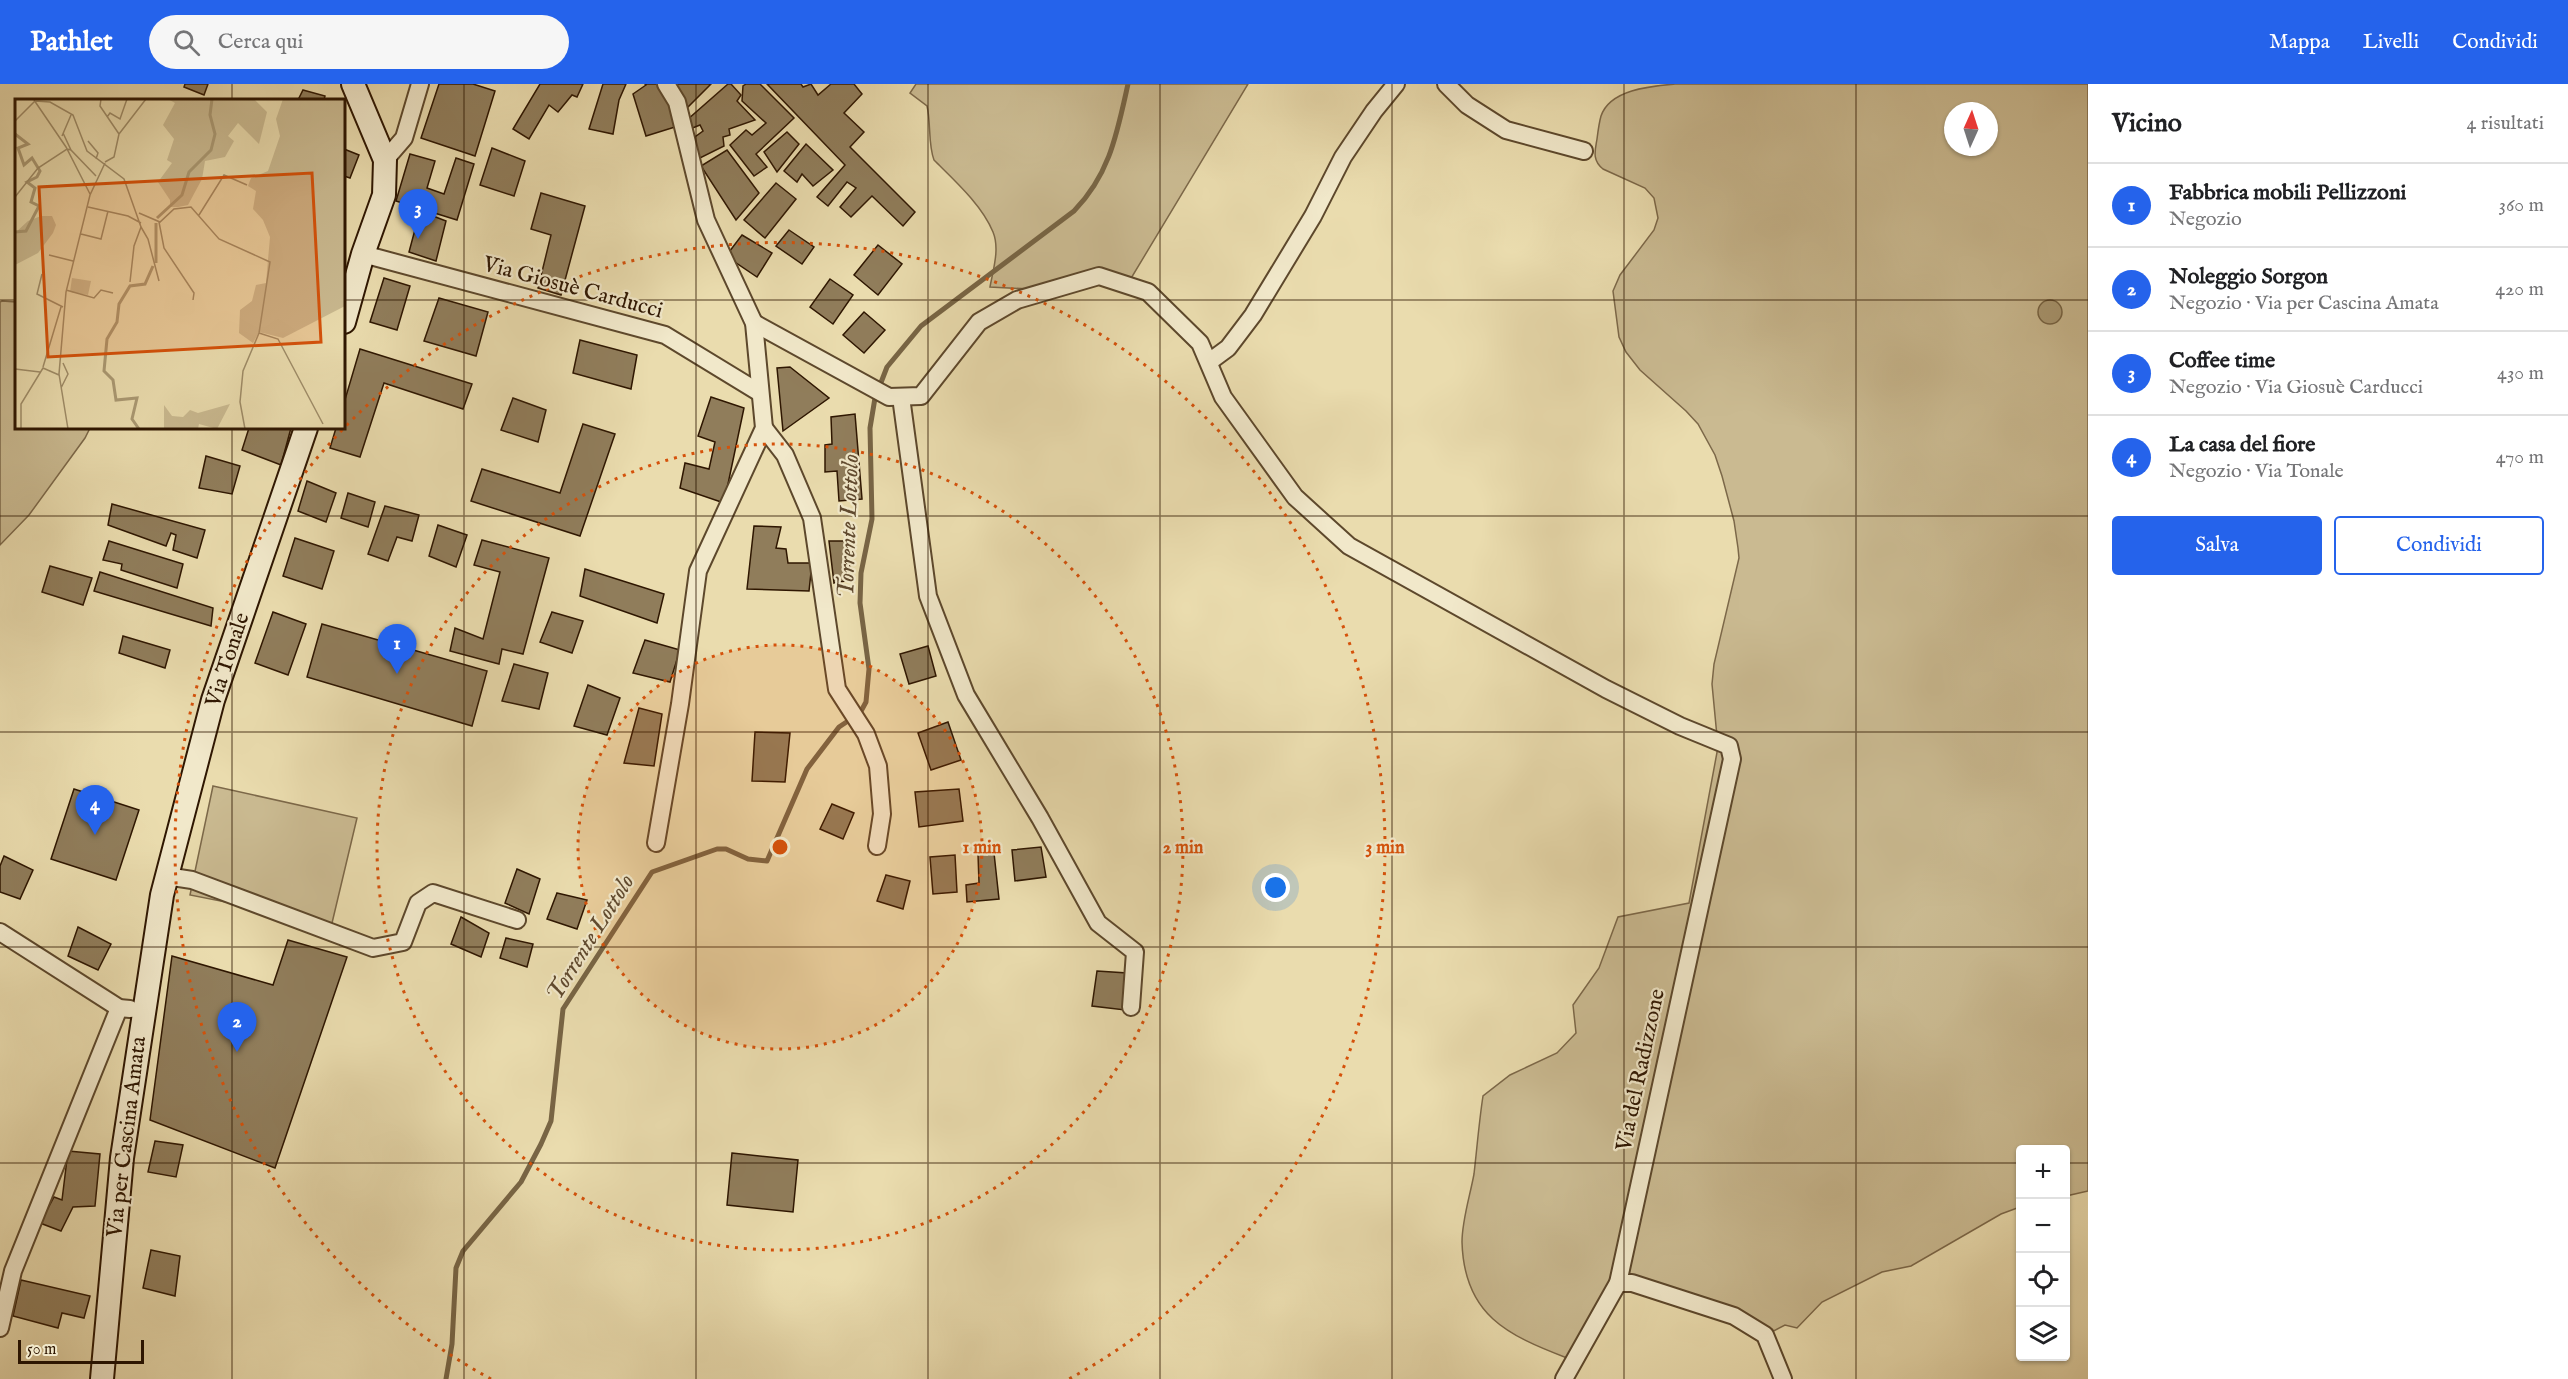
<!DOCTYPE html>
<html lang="it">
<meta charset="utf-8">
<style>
body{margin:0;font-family:"IM FELL English",serif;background:#f6f6f6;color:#202124}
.controls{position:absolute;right:18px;bottom:18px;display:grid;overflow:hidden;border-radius:6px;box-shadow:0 2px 4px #0004}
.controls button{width:54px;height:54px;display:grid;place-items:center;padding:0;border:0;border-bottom:2px solid #e0e0e0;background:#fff;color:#202124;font:30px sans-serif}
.compass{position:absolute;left:1944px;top:18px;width:54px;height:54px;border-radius:50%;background:#fff;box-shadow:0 2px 4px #0004;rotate:3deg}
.scale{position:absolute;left:18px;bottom:15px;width:126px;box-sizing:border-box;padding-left:6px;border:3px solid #2e1601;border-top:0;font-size:16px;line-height:21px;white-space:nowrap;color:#2e1601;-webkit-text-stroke:4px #f1e8ca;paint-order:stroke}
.you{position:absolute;left:1276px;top:804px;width:21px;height:21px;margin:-15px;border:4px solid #fff;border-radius:50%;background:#1a73e8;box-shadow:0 0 0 9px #1a73e833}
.badge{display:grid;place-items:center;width:39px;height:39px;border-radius:50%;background:#2563eb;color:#fff;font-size:20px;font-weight:700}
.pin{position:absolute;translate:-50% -50px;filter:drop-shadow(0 2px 3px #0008)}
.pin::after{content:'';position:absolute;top:32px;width:21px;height:18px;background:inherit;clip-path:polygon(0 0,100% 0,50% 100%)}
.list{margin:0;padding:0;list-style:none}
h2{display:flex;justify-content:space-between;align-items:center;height:78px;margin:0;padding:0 24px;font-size:26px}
h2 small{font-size:20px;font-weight:400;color:#757577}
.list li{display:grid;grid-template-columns:39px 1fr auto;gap:18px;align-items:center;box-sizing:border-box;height:84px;padding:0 24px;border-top:2px solid #e0e0e0}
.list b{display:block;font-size:22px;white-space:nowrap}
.list p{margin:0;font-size:20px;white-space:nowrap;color:#757577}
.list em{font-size:20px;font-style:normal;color:#757577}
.actions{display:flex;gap:12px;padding:18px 24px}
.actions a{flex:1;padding:14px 0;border:2px solid #2563eb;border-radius:6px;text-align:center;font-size:21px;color:#2563eb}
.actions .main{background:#2563eb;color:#fff}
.icon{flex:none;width:33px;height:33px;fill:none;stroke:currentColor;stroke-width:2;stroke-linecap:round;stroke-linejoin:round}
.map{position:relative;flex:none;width:2088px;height:1295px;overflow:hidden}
header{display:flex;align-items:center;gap:36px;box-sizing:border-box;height:84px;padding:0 30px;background:#2563eb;color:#fff}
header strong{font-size:28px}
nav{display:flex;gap:33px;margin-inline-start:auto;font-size:21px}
.search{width:420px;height:54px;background:#f6f6f6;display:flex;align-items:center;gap:15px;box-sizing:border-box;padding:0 21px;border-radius:33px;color:#757577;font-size:22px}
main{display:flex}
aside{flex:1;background:#fff}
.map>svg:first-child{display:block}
.green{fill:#caba91;stroke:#7c6849;stroke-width:1.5;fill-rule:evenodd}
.water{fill:#aa9973;stroke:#786545;stroke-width:1.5}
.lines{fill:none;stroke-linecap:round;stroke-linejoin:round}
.stream{stroke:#786545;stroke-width:5}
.building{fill:#907d5b;stroke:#2e1601;stroke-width:1.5}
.street-casing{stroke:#5d482c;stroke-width:20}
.secondary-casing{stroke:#2e1601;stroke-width:26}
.street{stroke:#f1e8ca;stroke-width:16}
.secondary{stroke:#f1e8ca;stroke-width:22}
.grid{fill:none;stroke:#2e1601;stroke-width:1.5;stroke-opacity:0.55}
.ring{fill:none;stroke:#d5520b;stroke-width:3;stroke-dasharray:3 6}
.labels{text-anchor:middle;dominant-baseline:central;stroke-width:4.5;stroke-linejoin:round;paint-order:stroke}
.street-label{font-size:22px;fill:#2e1601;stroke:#f1e8ca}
.water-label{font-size:24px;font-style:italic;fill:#604a2f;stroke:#f1e8ca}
.inset-river{fill:none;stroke:#aa9973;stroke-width:3}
.inset-road{fill:none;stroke:#9f8d69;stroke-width:1.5}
.view{fill:#d5520b;fill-opacity:0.15;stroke:#d5520b;stroke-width:3}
.inset-edge{fill:none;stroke:#2e1601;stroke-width:3}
.centre{fill:#d5520b;stroke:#f1e8ca;stroke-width:3}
.ring-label{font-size:18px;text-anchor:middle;font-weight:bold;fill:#d5520b;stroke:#f1e8ca;stroke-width:4.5;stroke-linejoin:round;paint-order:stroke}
</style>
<header>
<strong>Pathlet</strong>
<div class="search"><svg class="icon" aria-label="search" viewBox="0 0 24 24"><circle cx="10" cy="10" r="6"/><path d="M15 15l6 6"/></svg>Cerca qui</div>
<nav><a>Mappa</a><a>Livelli</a><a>Condividi</a></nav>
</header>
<main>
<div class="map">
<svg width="2088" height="1295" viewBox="0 0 2088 1295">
<rect width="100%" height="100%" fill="#eadcae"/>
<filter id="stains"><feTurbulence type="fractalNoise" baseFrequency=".00333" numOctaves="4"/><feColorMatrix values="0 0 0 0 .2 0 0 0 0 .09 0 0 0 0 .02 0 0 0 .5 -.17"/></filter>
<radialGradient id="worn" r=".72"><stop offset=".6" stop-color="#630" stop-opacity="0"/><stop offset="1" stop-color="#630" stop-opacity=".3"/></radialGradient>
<g class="green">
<path d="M916 0H1248L1130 196 1050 206 990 203C993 186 1000 165 993 148 982 121 954 96 934 76 928 61 931 38 927 22L910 9Z"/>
<path d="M1675 0H2088V1107L2066 1112V1066H2020V1123L2001 1130 1911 1182 1882 1188 1822 1218 1797 1244 1785 1241 1768 1250 1614 1190 1567 1274C1507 1251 1464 1231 1462 1158 1462 1136 1470 1112 1474 1090 1477 1064 1479 1038 1483 1012L1510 991 1557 969 1576 949 1573 921 1599 884 1618 833 1689 819 1718 663 1712 600 1714 580 1739 474 1738 464 1734 437 1722 392 1715 371 1698 340 1686 327 1640 286 1626 268 1619 253 1613 207 1620 191 1654 146 1658 134 1654 114 1645 104 1603 85C1592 76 1595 67 1597 55 1598 47 1599 39 1601 32 1610 5 1652 2 1675 0ZM1953 27H1989V63H1953Z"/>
<polygon points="2,217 16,218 16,344 90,344 85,354 29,431 0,461 0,218"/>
<polygon points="213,702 357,734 332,839 190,811"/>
</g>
<circle class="water" cx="2050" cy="228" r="12"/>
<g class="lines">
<path class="stream" d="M446 1295 452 1260 456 1184 463 1167 521 1098 541 1060 551 1037 563 925 652 788 717 765H726L748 775 767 777 807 685 839 643 860 629 866 618 869 585 860 519 861 489 872 435 870 344 875 314 887 283 921 242 1074 127C1110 90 1117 49 1128 0"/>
</g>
<g class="building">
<polygon points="185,0 208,0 204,11 184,3"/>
<polygon points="439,0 473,0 495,7 475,72 421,54"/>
<polygon points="540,0 583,0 577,13 572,11 558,28 549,21 529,55 513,45"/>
<polygon points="603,0 626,0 619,16 613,50 589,45"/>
<polygon points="645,0 660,0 667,12 675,43 646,52 633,10 646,1"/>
<polygon points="671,0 711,0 686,25"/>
<polygon points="728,0 731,0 741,11 737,17 755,36 729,45 730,51 723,53 724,62 698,75 692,55 703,47 700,41 690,45 687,36"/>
<polygon points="746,0 760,0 794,34 756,70 767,83 754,92 730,61 746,46 752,51 766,39 742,17 743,2"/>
<polygon points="767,0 801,0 803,3 811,0 818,11 831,0 854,0 862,10 844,29 864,48 850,63 915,128 903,142 872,112 851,133 840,123 856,104 847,98 828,122 817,113 845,81"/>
<polygon points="303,6 325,12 324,16 298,16"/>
<polygon points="787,48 799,60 777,88 764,68"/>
<polygon points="806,60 833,86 813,102 802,90 797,98 784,87"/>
<polygon points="492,64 525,77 514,112 480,101"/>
<polygon points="344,65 359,71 350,94 344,92"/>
<polygon points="727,66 759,109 736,136 701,82"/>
<polygon points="410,70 435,77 427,104 444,110 456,74 474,80 457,136 396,117"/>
<polygon points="776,99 796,115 765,154 744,136"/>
<polygon points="541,109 585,122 561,211 538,204 551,151 531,145"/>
<polygon points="420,127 446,137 436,177 409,168"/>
<polygon points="789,146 814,163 802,180 776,162"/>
<polygon points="742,151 772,169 757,193 726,172"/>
<polygon points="878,161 902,180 878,211 854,191"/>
<polygon points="384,194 410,202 397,246 370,238"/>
<polygon points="830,195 853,211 833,240 810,223"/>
<polygon points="439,214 488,228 476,272 424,257"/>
<polygon points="864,228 885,246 864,269 843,251"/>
<polygon points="580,256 637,271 631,305 573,289"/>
<polygon points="360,265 472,300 463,325 384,299 360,373 330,364 336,344 344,344 344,319"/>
<polygon points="790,283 829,314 783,347 777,284"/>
<polygon points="711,313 744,324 724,419 680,404 685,379 709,385 715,358 698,352"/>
<polygon points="513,314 546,326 538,358 501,346"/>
<polygon points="855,330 862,415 839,417 837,387 825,388 825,361 832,360 831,333"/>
<polygon points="583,340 615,350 580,452 471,417 482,385 560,409"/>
<polygon points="249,344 291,344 281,381 242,366"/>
<polygon points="206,372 240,382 232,410 199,404"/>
<polygon points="307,397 336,409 326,438 298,427"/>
<polygon points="348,409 375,418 368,443 341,434"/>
<polygon points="112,420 205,446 197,474 173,466 176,451 171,449 166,462 108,441"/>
<polygon points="385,422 419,431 412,457 397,453 388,477 368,470"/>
<polygon points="438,441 467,451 456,483 429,472"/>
<polygon points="754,442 781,443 776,464 786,465 788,479 812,479 809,507 747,505"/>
<polygon points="295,454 334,467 322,505 283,492"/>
<polygon points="482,456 549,474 523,570 502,565 499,580 450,567 455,544 483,555 500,488 474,481"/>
<polygon points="109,457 183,480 177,504 121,486 122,480 103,476"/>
<polygon points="829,457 847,457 851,496 834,499"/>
<polygon points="50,482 92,494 83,521 42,508"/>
<polygon points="585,485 664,510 657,539 580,512"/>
<polygon points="100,488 213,524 211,542 94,507"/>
<polygon points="273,528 306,540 288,591 255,579"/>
<polygon points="552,528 583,537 572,569 540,558"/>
<polygon points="322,540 487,587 472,642 307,593"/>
<polygon points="123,552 170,566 165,584 119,569"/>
<polygon points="645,556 680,566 670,598 633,589"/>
<polygon points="928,562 936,592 909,600 900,570"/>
<polygon points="514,580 548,589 539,625 502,617"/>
<polygon points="588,601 620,614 607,651 574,642"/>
<polygon points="639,624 662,630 654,682 624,679"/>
<polygon points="948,638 961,676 931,686 918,649"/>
<polygon points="755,648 790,649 785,698 752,697"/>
<polygon points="74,705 139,726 116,796 51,775"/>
<polygon points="959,705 963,737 919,743 915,708"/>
<polygon points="832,720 854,729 843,755 820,745"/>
<polygon points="1041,763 1046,793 1015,797 1012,766"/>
<polygon points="994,769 999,815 967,818 966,801 979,799 978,770"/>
<polygon points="955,771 957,808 933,810 930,773"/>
<polygon points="4,772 33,786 20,815 0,808 0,782"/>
<polygon points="517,785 540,795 529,830 505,819"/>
<polygon points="886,791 910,797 903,825 877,817"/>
<polygon points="557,809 587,816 577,845 547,835"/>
<polygon points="461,833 489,849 481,873 451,860"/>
<polygon points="78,843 111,860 98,886 68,872"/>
<polygon points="506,854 533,860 527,883 500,874"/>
<polygon points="288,856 347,873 275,1084 150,1036 172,872 273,901"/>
<polygon points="1097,887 1127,889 1125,926 1092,922"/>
<polygon points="155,1057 183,1061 176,1093 148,1088"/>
<polygon points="68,1067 100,1070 95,1122 73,1123 61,1147 40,1139 54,1113 62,1116"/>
<polygon points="732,1069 798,1076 793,1128 727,1121"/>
<polygon points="151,1166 180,1172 175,1212 143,1204"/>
<polygon points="21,1196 90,1212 84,1234 62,1229 58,1244 13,1232"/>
</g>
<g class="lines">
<g class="street-casing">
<g id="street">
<polyline points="1446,0 1467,21 1506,46 1584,67"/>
<polyline points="385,76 404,54 420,0"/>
<polyline points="363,170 665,251 760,309"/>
<polyline points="754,239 889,313 921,312 979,238 1017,216 1099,192 1148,208 1200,259 1223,313 1295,413 1349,462 1606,605 1680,642 1729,662 1732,675 1618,1199 1564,1295"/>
<polyline points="1209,278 1228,264 1253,231 1313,132 1343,73 1374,27 1396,0"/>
<polyline points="901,313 928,512 966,611 1040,734 1098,839 1135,868 1131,923"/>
<polyline points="764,344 785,371 812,434 837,605 866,650 878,682 882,730 877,762"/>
<polyline points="656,759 680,620 698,487 764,344 754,239 706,136 677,18 666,0"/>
<polyline points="166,792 192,796 373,864 403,858 418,819 433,809 517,836"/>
<polyline points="0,848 119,924 130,925"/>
<polyline points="1618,1199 1632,1199 1734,1232 1765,1251 1783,1295"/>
<polyline points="0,1244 13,1187 119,924"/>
</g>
</g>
<g class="secondary-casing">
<g id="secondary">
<polyline points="344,238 363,170 384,111 385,76 353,0"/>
<polyline points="102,1295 122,1074 162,811 213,616 306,344"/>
</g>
</g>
<use href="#street" class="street"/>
<use href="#secondary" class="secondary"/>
</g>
<path class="grid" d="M232 0V16M464 0V1295M696 0V1295M928 0V1295M1160 0V1295M1392 0V1295M1624 0V1295M1856 0V1295M0 216H16M344 216H2088M232 344V1295M0 432H2088M0 648H2088M0 863H2088M0 1079H2020M2066 1079H2088"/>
<circle cx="780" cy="763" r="202" fill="#d5520b" fill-opacity=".12"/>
<g class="ring">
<circle cx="780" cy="763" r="202"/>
<circle cx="780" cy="763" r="403"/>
<path d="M491 1295A605 605 0 1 1 1069 1295"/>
</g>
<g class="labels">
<g class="street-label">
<text transform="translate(573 204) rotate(15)">Via Giosuè Carducci</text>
<text transform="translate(228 576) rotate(-72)">Via Tonale</text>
<text transform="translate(1641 986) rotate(-78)">Via del Radizzone</text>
<text transform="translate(127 1053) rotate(-83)">Via per Cascina Amata</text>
</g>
<g class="water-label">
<text transform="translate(849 442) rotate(-88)">Torrente Lottolo</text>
<text transform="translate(591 854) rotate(-58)">Torrente Lottolo</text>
</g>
</g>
<g transform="translate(15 15)">
<rect width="330" height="330" fill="#eadcae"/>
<path d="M153 0H239L252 13 244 45 223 24 213 37 219 42 210 58 190 62 187 80 173 106 163 108H155V101L143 83 157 64 152 61 159 40 148 26 160 4ZM268 0H330V207L268 239 244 233 238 244 224 234 225 211 237 202 241 186 251 184 255 138 248 121 238 110 241 92 233 87 236 79 253 72 265 37 261 20ZM26 117H37L41 126 38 134 23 154 0 166V134L13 122ZM57 179 76 182 73 196 55 193ZM215 305 202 330 184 325 183 330H149V306L157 317 168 318 175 311 183 314Z" fill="#caba91"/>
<path class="inset-river" d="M0 35 13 45 3 49 9 66 17 59 25 72 22 78 12 83 20 89 16 103 24 107 11 132 0 133M142 119 167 96 174 73 196 51 200 35 195 16 197 0M141 124V164M124 330 117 320 122 299 101 301 98 281 89 272 92 240 102 223 104 205 115 187 130 185 138 167"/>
<path class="inset-road" d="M86 0 85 7 104 35M19 1 51 48 75 95M92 18 95 14 105 20 112 0M0 22 20 2 35 3 58 16 72 52 109 80 126 128 119 147 115 183M48 34 56 51 81 77M104 35 131 0M47 37 56 16M73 42 83 54 81 60M90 63 99 58 104 35M0 98 23 69 52 50 56 51M73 108 113 117 126 124M124 114 145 123 159 110 176 108 204 140 255 163 244 234 228 272 225 303 230 330M184 116 209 76 232 86M144 123 149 149 179 194 178 201M126 128 133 140 144 182M66 135 86 140 93 112M34 156 58 162M27 175 22 195 48 208M51 191 79 199 86 191 98 194M244 234 263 240 308 325M28 268 46 208M0 270 25 273M46 289 53 275 48 264M6 330V305L28 269 44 276M53 330 44 275 51 193 75 96 90 64"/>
<path class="view" d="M297 74 306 243 33 258 24 88Z"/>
<rect width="330" height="330" class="inset-edge"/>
</g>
<circle cx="780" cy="763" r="9" class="centre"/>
<g class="ring-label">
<text x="982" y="769">1 min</text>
<text x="1183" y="769">2 min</text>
<text x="1385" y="769">3 min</text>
</g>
<rect width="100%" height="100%" filter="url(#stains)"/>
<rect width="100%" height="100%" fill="url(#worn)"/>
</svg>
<div class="controls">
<button>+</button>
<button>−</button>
<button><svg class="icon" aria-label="locate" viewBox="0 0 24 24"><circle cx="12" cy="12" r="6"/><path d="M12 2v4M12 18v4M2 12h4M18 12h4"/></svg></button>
<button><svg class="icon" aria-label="layers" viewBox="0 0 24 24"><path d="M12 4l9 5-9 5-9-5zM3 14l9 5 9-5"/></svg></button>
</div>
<svg class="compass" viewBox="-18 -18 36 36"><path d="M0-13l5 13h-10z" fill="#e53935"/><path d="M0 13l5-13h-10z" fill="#757577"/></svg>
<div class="scale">50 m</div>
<div class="you"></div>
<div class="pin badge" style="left:397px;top:590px">1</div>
<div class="pin badge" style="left:237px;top:968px">2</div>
<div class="pin badge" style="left:418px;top:155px">3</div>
<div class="pin badge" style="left:95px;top:751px">4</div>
</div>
<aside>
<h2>Vicino<small>4 risultati</small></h2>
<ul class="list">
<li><span class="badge">1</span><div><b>Fabbrica mobili Pellizzoni</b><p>Negozio</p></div><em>360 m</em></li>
<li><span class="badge">2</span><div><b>Noleggio Sorgon</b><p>Negozio · Via per Cascina Amata</p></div><em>420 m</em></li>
<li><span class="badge">3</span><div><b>Coffee time</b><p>Negozio · Via Giosuè Carducci</p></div><em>430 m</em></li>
<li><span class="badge">4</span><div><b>La casa del fiore</b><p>Negozio · Via Tonale</p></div><em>470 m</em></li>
</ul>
<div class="actions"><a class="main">Salva</a><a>Condividi</a></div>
</aside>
</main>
